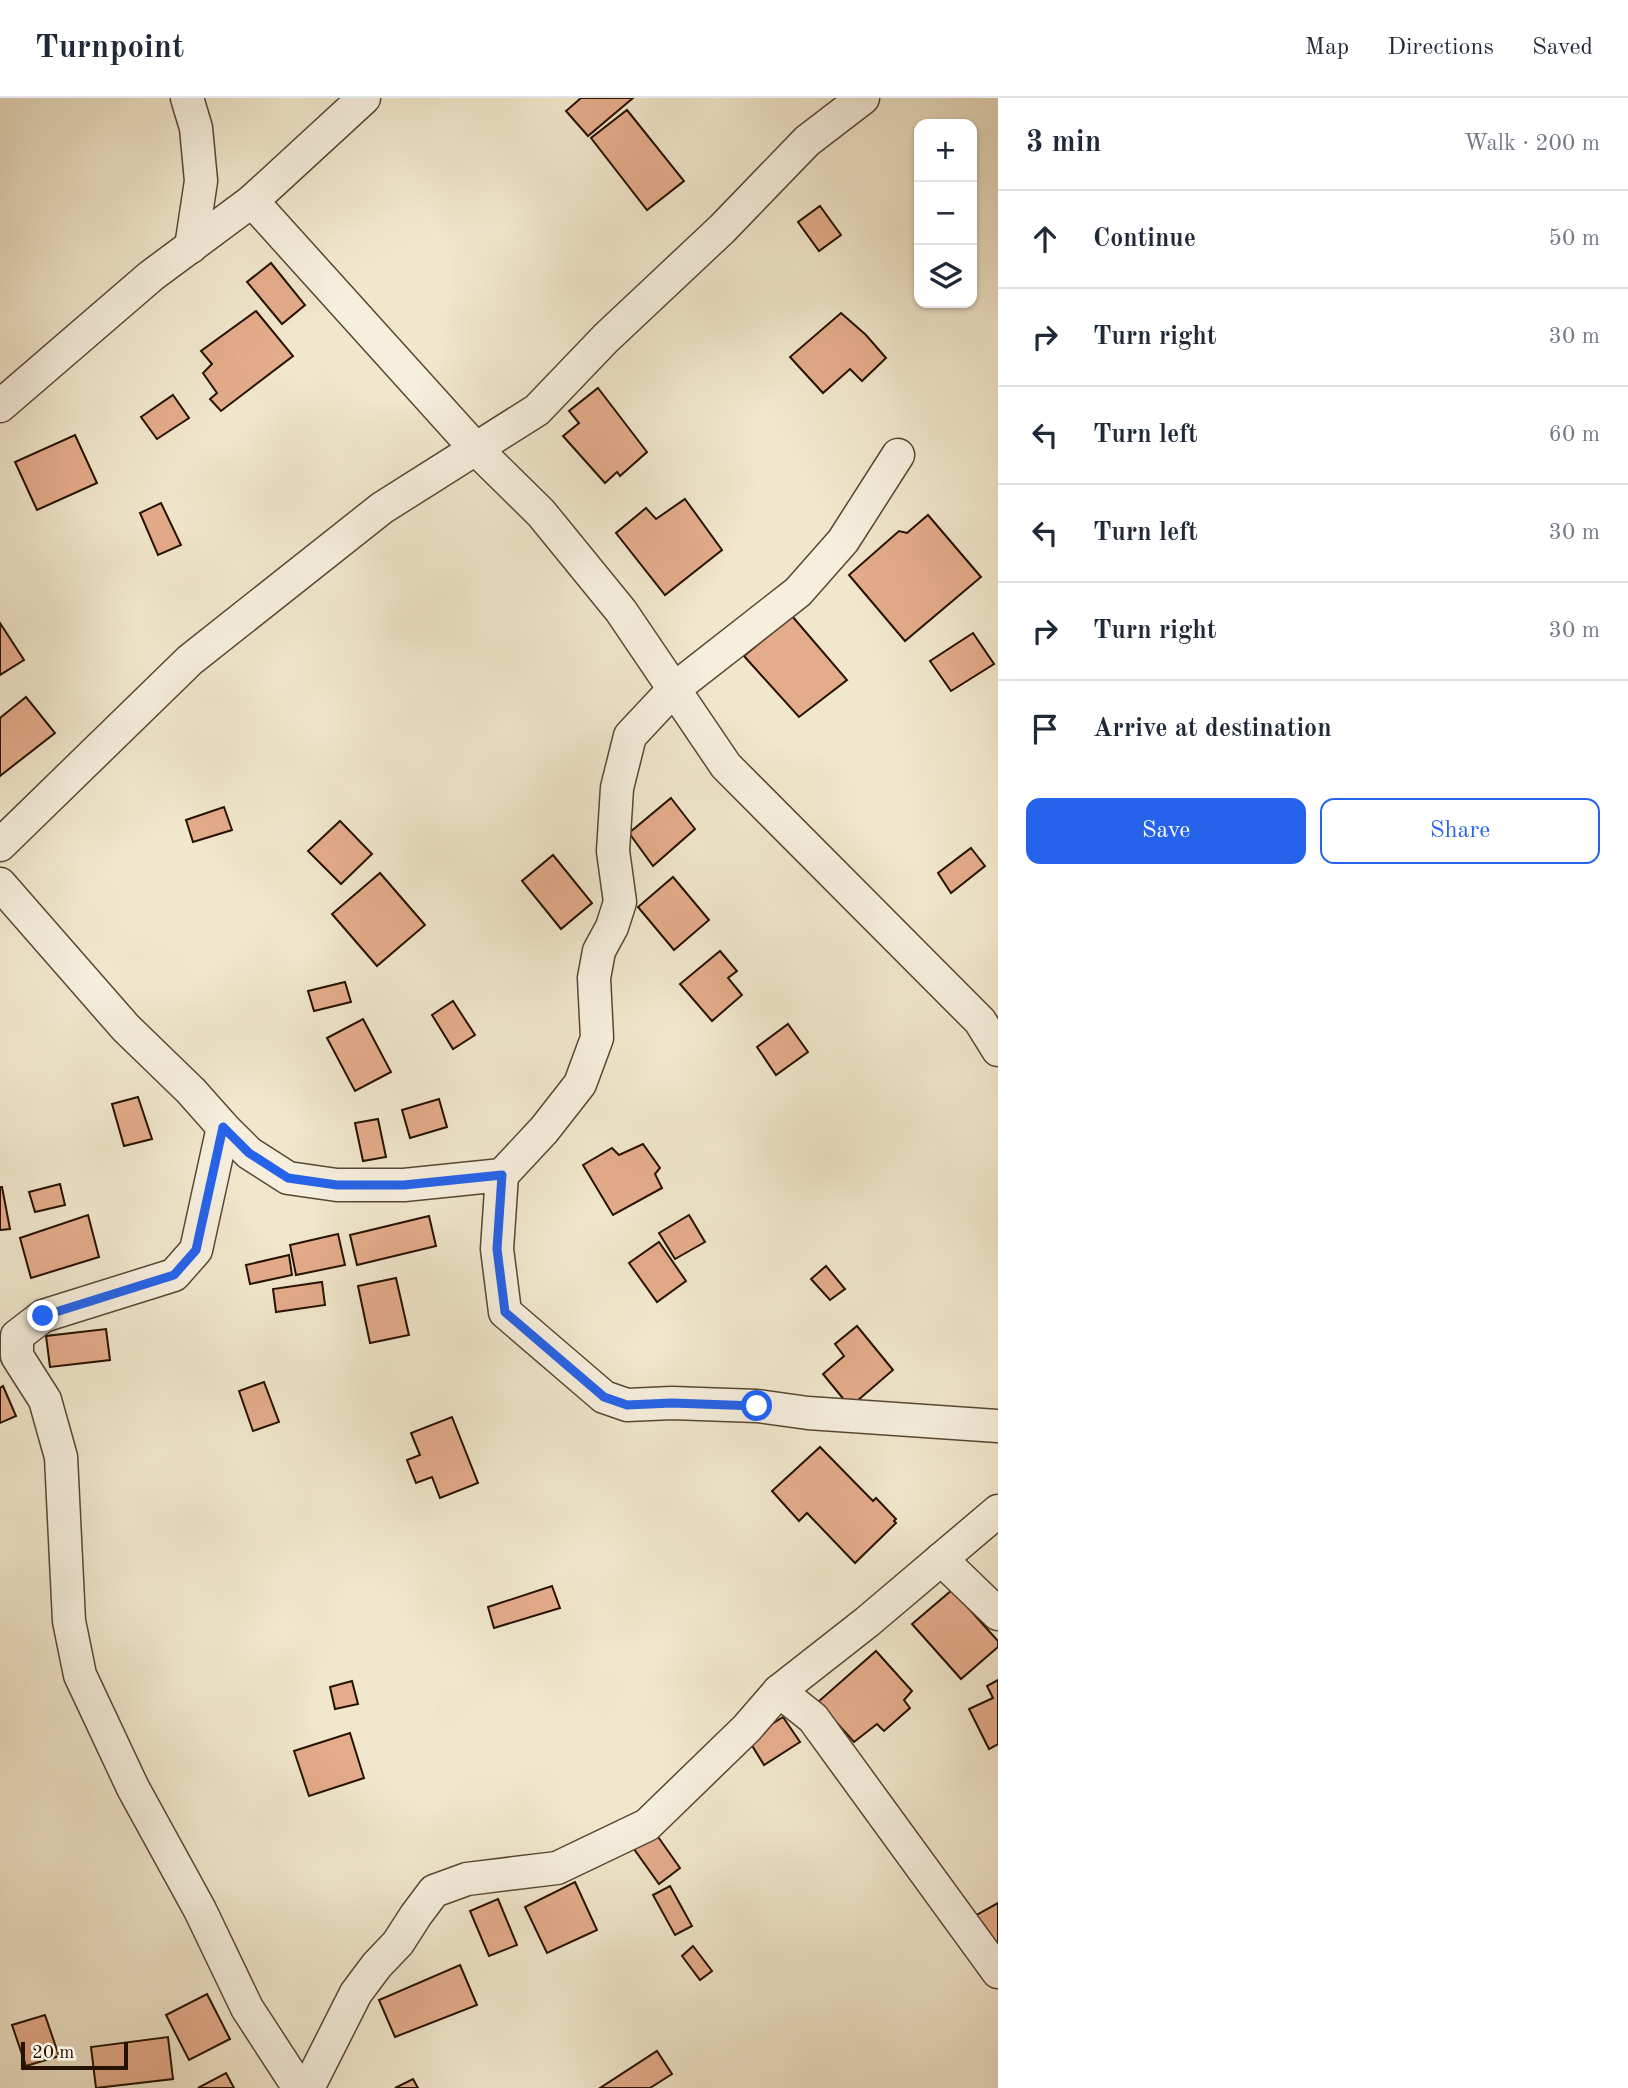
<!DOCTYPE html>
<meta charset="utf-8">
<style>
body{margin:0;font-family:"Old Standard TT",serif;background:#f2f2f3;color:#1f2937}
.controls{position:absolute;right:21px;top:21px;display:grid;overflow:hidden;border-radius:14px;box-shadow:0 2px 5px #0004}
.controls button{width:63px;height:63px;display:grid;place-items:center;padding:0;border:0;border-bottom:2px solid #e0e1e3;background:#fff;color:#1f2937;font:35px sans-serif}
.scale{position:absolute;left:21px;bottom:18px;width:107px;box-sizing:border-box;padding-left:7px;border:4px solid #251200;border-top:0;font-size:19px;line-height:24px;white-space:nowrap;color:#251200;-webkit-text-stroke:5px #f6efde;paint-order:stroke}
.stop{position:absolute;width:21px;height:21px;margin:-16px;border:5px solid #2563eb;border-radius:50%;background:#fff}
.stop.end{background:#2563eb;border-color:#fff;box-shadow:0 2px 7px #0008}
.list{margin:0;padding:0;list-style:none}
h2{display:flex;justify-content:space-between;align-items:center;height:91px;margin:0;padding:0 28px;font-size:30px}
h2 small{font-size:23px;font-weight:400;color:#747a83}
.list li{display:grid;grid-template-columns:46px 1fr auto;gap:21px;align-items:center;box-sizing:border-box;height:98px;padding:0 28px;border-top:2px solid #e0e1e3}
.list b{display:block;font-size:26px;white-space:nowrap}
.list em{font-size:23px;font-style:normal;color:#747a83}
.actions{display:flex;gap:14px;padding:21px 28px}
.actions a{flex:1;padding:16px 0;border:2px solid #2563eb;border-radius:14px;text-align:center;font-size:24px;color:#2563eb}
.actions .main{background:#2563eb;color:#fff}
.icon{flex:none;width:38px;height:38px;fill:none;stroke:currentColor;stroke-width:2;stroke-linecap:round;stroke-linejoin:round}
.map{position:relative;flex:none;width:998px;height:1990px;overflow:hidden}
header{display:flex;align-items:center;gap:42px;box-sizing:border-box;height:98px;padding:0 35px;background:#fff;border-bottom:2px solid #e0e1e3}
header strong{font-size:33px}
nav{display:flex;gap:38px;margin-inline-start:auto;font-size:24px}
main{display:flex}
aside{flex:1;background:#fff}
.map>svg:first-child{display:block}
.building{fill:#e5ac8b;stroke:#251200;stroke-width:2}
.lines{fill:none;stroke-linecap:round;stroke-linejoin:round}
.minor-casing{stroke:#584733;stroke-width:35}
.minor{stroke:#f6efde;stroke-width:32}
.route{stroke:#2563eb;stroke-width:9}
</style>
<header>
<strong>Turnpoint</strong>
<nav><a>Map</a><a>Directions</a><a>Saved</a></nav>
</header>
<main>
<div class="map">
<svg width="998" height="1990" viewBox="0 0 998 1990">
<rect width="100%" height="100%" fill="#f1e7cc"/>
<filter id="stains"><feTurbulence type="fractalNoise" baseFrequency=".00286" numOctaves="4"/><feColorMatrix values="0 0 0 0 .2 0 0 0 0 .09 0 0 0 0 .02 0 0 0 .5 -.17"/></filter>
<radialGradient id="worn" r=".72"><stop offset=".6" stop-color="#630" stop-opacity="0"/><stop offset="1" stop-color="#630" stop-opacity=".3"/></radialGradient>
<g class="building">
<polygon points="581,0 633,0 588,38 566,13"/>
<polygon points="627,12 684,83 647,112 591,40"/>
<polygon points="820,108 841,137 819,153 798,124"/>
<polygon points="271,165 305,207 282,226 247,184"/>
<polygon points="256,213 293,258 221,313 210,301 217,295 203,275 212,266 201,253"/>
<polygon points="841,215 866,237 886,260 862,283 850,271 823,295 790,259"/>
<polygon points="598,290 647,354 620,378 617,374 605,385 563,338 579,325 569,313"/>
<polygon points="173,297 189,320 157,341 141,319"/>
<polygon points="75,337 97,385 37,412 15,364"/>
<polygon points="685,401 722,452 665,497 616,435 646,410 656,421"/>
<polygon points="161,405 181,447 158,457 140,415"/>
<polygon points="928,417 981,479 905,543 849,477 899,433 907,435"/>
<polygon points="792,518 847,582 799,619 744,558"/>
<polygon points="0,525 24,562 0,577"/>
<polygon points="973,535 994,566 951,593 930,563"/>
<polygon points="26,599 55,635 0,678 0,620"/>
<polygon points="671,700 695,731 653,768 629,735"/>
<polygon points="224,709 232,732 193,744 186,722"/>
<polygon points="340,723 372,756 341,786 308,753"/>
<polygon points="971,750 985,768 951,795 938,775"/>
<polygon points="553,757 592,805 561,831 522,783"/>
<polygon points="380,775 425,827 377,868 332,816"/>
<polygon points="673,779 709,822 674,852 638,809"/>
<polygon points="720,853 737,873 728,880 742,897 712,923 680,886"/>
<polygon points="345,884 351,904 314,913 308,893"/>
<polygon points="453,903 475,937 453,951 432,917"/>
<polygon points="363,921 391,974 355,993 327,940"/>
<polygon points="788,926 808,954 776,977 757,949"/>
<polygon points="138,999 152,1041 124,1048 112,1006"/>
<polygon points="439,1001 447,1029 410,1040 402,1012"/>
<polygon points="378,1021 386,1059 363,1063 355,1025"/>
<polygon points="643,1046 660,1070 655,1076 662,1090 613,1117 583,1067 612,1050 619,1057"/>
<polygon points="60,1086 65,1107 35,1114 29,1094"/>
<polygon points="0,1089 2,1089 10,1131 0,1132"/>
<polygon points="88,1117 99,1159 31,1180 20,1140"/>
<polygon points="689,1117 705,1144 675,1161 659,1135"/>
<polygon points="429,1118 436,1148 357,1167 350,1137"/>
<polygon points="338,1136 345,1167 296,1177 290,1147"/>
<polygon points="659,1144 686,1183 657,1204 629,1165"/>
<polygon points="289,1157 292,1177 250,1186 246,1167"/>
<polygon points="826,1168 845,1191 830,1202 811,1181"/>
<polygon points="396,1180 409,1237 370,1245 358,1188"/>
<polygon points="322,1184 325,1207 276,1214 273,1191"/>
<polygon points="857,1228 893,1272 850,1309 823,1276 844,1258 835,1246"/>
<polygon points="106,1231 110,1262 50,1269 46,1238"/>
<polygon points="264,1284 279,1324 253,1333 239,1293"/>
<polygon points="3,1288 16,1318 0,1325 0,1290"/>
<polygon points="452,1319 478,1385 440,1400 432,1379 416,1385 407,1362 420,1357 411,1335"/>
<polygon points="820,1349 873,1403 876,1400 896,1421 894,1423 896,1425 855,1465 807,1415 799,1423 772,1393"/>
<polygon points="552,1488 560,1510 494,1530 488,1509"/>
<polygon points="952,1492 998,1543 998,1549 961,1581 912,1526"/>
<polygon points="876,1553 912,1593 904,1602 910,1610 884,1633 877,1626 854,1644 818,1604"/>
<polygon points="998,1582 998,1646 989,1651 969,1611 993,1600 987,1588"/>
<polygon points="352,1583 358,1606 335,1611 330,1589"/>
<polygon points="783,1619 800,1644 764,1667 748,1641"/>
<polygon points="350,1635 364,1680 309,1698 294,1653"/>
<polygon points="656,1736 680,1770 659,1786 634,1751"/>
<polygon points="575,1784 597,1832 547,1855 525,1809"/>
<polygon points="670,1788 692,1828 675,1837 653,1797"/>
<polygon points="498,1801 517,1847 489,1858 470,1813"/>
<polygon points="998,1805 998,1843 992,1846 973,1819"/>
<polygon points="693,1848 712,1873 700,1882 682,1858"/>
<polygon points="460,1867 477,1907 395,1939 379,1902"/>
<polygon points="207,1896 230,1941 189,1962 166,1917"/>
<polygon points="45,1917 59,1958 26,1968 12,1927"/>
<polygon points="168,1939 173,1981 96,1990 91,1949"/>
<polygon points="657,1953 672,1976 650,1990 600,1990"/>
<polygon points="226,1975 234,1990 198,1990"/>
<polygon points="413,1981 418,1990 395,1990"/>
</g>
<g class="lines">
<g class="minor-casing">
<g id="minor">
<polyline points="187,0 196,30 201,83 191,149"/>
<polyline points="252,103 475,350 541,415 621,513 726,668 980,923 998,952"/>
<polyline points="0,308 151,178 252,103 364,0"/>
<polyline points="0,747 190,562 382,410 537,312 606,240 722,131 807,43 863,0"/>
<polyline points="0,786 126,930 191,993 223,1029 249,1055 288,1080 337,1087 404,1087 502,1077 497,1151 505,1214 604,1299 627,1307 672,1305 757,1308 808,1315 998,1328"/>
<polyline points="223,1029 196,1152 174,1177 43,1218 17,1238 17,1258 45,1302 61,1359 69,1523 80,1577 133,1690 200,1812 247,1910 299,1990"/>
<polyline points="502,1077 544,1032 580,986 597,940 594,880 599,853 612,829 620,804 613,753 617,690 630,638 674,591 798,494 843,443 898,357"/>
<polyline points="941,1461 998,1516"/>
<polyline points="779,1593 813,1620 998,1874"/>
<polyline points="308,1990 356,1895 377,1867 398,1845 416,1817 434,1793 467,1781 557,1770 647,1727 747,1630 779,1593 867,1524 998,1413"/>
</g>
</g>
<use href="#minor" class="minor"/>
</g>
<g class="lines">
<polyline class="route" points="43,1218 174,1177 196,1152 223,1029 249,1055 288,1080 337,1087 404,1087 502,1077 497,1151 505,1214 604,1299 627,1307 672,1305 757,1308"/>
</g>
<rect width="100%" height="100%" filter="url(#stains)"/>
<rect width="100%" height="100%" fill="url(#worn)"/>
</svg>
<div class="controls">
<button>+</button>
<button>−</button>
<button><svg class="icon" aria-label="layers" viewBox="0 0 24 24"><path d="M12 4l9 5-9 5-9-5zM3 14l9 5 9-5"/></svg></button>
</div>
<div class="scale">20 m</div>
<div class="stop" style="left:757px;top:1308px"></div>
<div class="stop end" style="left:43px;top:1218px"></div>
</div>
<aside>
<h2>3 min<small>Walk · 200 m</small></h2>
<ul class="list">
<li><svg class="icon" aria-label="ahead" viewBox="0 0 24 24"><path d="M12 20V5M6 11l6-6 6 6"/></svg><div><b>Continue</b></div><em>50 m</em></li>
<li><svg class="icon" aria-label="right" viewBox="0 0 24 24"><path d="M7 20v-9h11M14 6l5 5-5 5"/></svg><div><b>Turn right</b></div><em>30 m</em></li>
<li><svg class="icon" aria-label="left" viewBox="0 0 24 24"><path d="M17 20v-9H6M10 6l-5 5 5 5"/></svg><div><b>Turn left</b></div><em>60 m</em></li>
<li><svg class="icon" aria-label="left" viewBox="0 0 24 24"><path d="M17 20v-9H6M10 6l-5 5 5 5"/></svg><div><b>Turn left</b></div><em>30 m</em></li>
<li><svg class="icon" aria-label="right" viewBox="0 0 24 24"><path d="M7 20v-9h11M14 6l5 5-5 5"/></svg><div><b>Turn right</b></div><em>30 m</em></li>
<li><svg class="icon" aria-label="arrive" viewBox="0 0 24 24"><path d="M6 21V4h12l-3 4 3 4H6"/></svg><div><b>Arrive at destination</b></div></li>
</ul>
<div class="actions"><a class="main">Save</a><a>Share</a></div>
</aside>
</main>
